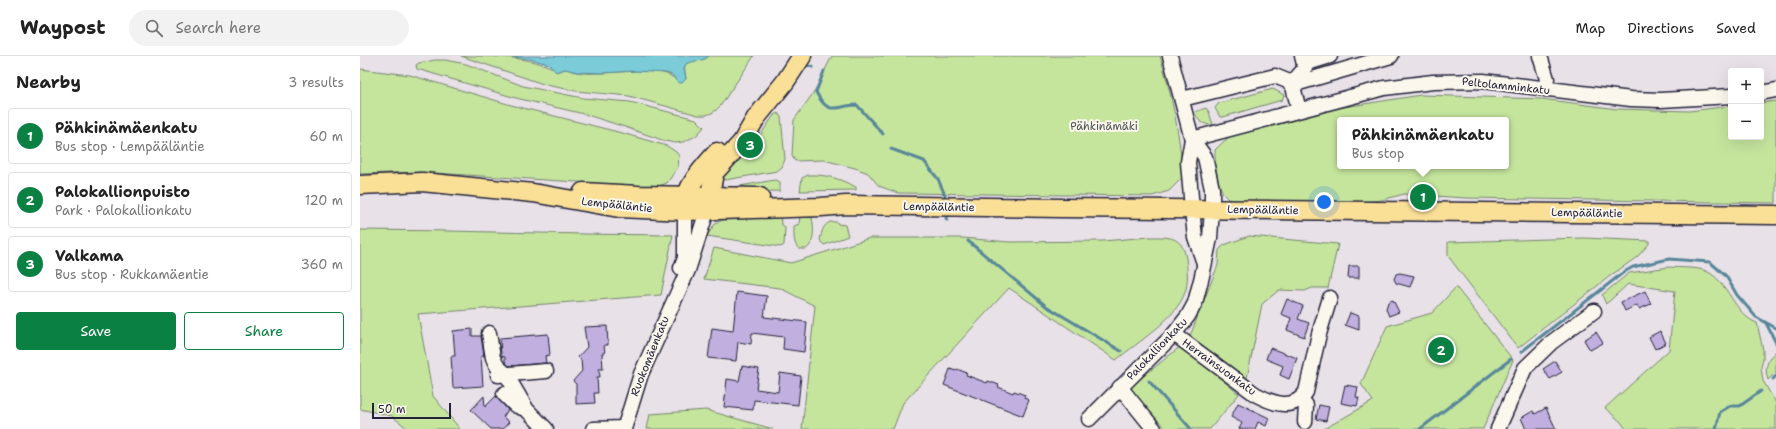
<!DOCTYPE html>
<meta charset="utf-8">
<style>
body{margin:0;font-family:"Shantell Sans",sans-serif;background:#f2f2f2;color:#222}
.controls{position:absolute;right:12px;top:12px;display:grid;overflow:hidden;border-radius:4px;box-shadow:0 4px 16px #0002}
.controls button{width:36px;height:36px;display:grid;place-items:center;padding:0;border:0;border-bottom:1px solid #e0e0e0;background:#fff;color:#222;font:20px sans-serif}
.scale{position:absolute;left:12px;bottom:10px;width:79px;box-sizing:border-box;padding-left:4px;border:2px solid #22223b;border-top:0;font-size:11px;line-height:14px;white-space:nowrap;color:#22223b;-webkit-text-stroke:3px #fbf7ec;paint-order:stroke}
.you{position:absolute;left:964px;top:146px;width:14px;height:14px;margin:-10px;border:3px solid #fff;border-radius:50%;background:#1a73e8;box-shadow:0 0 0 6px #1a73e833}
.badge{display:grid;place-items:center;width:26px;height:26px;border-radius:50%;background:#0b8043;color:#fff;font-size:13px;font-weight:700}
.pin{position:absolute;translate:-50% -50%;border:2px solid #fff;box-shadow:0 1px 4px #0006}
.popup{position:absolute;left:977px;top:61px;width:172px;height:52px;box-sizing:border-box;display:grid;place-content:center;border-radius:4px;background:#fff;filter:drop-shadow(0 1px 3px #0005);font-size:13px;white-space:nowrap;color:#767676}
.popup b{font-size:15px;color:#222}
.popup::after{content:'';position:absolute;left:50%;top:100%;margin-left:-8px;border:8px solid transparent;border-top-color:#fff}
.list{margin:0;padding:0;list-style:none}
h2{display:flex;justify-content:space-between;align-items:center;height:52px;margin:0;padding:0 16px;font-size:17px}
h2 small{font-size:13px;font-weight:400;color:#767676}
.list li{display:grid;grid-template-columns:26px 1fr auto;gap:12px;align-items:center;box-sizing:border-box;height:56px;margin:0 8px 8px;padding:0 8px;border:1px solid #e0e0e0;border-radius:4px}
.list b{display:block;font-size:15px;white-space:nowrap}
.list p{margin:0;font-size:13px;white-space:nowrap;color:#767676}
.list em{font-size:13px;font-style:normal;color:#767676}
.actions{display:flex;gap:8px;padding:12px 16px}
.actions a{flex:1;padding:9px 0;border:1px solid #0b8043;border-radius:4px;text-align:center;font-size:14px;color:#0b8043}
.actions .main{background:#0b8043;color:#fff}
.icon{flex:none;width:22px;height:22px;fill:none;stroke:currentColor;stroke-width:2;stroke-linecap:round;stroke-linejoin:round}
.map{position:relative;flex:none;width:1416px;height:373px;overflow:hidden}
header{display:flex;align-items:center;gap:24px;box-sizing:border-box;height:56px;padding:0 20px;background:#fff;border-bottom:1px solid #e0e0e0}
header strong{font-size:19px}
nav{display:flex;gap:22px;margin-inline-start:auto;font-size:14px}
.search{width:280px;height:36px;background:#f2f2f2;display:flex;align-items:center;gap:10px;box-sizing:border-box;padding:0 14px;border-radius:22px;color:#767676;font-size:15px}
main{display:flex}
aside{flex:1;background:#fff}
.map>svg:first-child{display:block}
.green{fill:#c5e59d;stroke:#74846c;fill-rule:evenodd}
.water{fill:#7ccbd9;stroke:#58879a}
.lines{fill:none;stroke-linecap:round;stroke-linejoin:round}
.stream{stroke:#58879a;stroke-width:3}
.building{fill:#c0afdf;stroke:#22223b}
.minor-casing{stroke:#22223b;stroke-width:17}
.major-casing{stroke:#22223b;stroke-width:21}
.minor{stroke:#fbf7ec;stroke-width:14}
.major{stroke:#fadf96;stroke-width:18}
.labels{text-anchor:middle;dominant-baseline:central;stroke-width:4;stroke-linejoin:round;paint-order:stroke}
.street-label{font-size:11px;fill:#22223b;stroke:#fbf7ec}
.park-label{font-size:11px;fill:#4b5354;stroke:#fbf7ec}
</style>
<header>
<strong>Waypost</strong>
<div class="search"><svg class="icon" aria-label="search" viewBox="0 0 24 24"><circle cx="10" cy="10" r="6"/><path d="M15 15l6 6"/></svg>Search here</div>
<nav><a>Map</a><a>Directions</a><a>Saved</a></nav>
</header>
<main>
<aside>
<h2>Nearby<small>3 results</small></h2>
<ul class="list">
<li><span class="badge">1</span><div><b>Pähkinämäenkatu</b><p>Bus stop · Lempääläntie</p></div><em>60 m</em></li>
<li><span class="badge">2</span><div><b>Palokallionpuisto</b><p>Park · Palokallionkatu</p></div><em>120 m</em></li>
<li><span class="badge">3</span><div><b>Valkama</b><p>Bus stop · Rukkamäentie</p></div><em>360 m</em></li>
</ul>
<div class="actions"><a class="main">Save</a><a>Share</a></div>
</aside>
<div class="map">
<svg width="1416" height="373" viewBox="0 0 1416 373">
<rect width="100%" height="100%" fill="#e9e1e8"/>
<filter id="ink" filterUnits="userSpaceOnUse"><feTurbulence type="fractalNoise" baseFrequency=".025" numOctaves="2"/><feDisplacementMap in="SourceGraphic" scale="8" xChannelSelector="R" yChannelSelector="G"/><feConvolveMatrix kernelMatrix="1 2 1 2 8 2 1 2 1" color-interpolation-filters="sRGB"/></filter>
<g filter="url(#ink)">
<g class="green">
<path d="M101 0C134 0 171 0 199 15L205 13C209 13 212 15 217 16 224 18 234 17 241 17 260 17 303 9 316 24L326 23 324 9C331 3 342 7 349 0H394L361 49C354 57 349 60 338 59L269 40 216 35 186 29Z"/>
<path d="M472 0H800C812 40 820 79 823 121L809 135 792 140 538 137 519 130 508 117 495 112 464 104 435 105 432 100 434 64 454 36Z"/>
<polygon points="75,4 85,4 106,8 163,30 223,42 270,46 336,63 344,71 336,80 323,86 315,87 305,85 265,71 224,58 156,42 57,13 56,9 59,7"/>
<polygon points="0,13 50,19 151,49 262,77 307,90 316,96 319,100 318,111 307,127 296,131 59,116 0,118"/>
<polygon points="913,33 924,39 922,44 863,61 860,61 855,52 859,47"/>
<path d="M1061 39 1182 43 1257 53 1329 55 1371 50V81H1401V47L1416 45V147L1106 142 1044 138 1022 144 1001 146H879C877 145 873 145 870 144 857 138 855 107 855 94L863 86 872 79 972 53ZM980 64H1146V110H980Z"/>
<path d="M846 52 849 56 853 69C843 69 837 65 835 56Z"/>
<polygon points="418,57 421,61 425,103 422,111 417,115 365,124 363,123 365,117 387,95 390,97 397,89 395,87 414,59"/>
<path d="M448 119C466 118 480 123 496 131V134L440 135 442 122Z"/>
<polygon points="415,124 420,126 420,135 372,136 368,132"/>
<polygon points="420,159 421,168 425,171 424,189 421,191 347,180 354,169 362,164"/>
<path d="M440 159 452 162C454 171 455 188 446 193H439C433 188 434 178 434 170L439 168Z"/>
<path d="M470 166H477L478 168 485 169 488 180 464 189 460 184C462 176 462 170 470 166Z"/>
<path d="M0 174C104 174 209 179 313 179L301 239 58 258 73 340 100 373H48L32 360 0 353Z"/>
<polygon points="889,180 978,188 968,232 952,232 945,235 919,234 902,248 887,322 830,280 858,209 859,194 864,189"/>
<path d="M789 181C808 181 822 179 826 202 827 213 829 225 825 236 817 262 777 287 756 304L649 232 543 347 533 373H442L455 250 420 232 344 223 354 192 431 207 510 182H602L650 186 743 185Z"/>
<polygon points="1224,182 1289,185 1289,188 1277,201 1250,220 1158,292 1088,200 1088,186"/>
<path d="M1309 211C1318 212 1338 211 1346 215 1369 225 1373 258 1397 267L1403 294V303L1401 311 1403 325 1416 347V373H1266L1261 366 1245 352 1309 294 1315 235 1268 228 1246 248 1242 239 1269 217Z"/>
<polygon points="1096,231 1153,304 1123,373 964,373 1013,345 1001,328 1027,270 1072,257"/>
<polygon points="821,290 879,338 850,373 806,373 769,332"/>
<path d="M1416 295V316L1408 324C1404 313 1407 303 1416 295Z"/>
<polygon points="346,354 413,373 287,373 290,358"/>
</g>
<path class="water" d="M143 0H349C343 6 333 4 326 8L324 13 326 23 322 27H319L312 19 306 17 275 15 242 17 217 16 205 13 196 16 189 8 170 3Z"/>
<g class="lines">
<g class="stream">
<polyline points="448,10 453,11"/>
<path d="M464 15 456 36C469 62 477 49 497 49L523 78"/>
<polyline points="531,93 564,105 578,123 585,139"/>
<polyline points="586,162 587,164"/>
<polyline points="608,185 686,250 761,295"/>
<polyline points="1406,267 1416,287"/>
<polyline points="1161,296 1264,216 1273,211 1309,203 1350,206 1366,220 1377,239 1396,261 1416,272"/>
<polyline points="1413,323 1416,320"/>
<polyline points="789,325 831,373"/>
<polyline points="1060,373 1151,303"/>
<polyline points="1356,373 1360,356 1370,350 1380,350 1401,335"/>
</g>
</g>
<g class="building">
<polygon points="989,210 999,210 999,222 988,222"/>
<polygon points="1040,217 1054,220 1050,231 1036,227 1034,223 1036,218"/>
<polygon points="1285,235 1291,248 1279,253 1277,249 1265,255 1261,246"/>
<polygon points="377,236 407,240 404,261 447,266 444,296 423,293 424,281 392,277 391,288 378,286 376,305 348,302 352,272 373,275"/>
<polygon points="927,243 943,250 938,263 949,267 944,281 927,274 931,262 921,258"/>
<polygon points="1033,244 1039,256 1029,260 1026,253 1028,246"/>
<polygon points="990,257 999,260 999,274 985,269"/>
<polygon points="247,270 248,289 244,289 245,297 242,297 243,313 239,313 240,321 237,321 238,337 234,337 235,347 216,348 216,328 213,325 222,315 221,304 218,301 227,291 224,271"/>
<polygon points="112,273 112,280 121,280 124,300 121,300 123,330 93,332 91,300 95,300 93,275"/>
<polygon points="1300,275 1306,287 1295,293 1289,281"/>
<polygon points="1236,276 1243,287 1230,294 1224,284"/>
<polygon points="188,278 190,299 185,300 186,307 149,310 145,306 145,301 141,300 140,282"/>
<polygon points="910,292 937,302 929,323 920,319 923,310 906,303"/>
<polygon points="1195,305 1202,316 1190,323 1183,313"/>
<polygon points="382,310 399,313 396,333 418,336 420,317 441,320 438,349 394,344 393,354 364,351 367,323 379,325"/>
<polygon points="590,313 596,315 597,313 607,317 606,319 627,327 628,325 639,329 638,331 653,337 654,335 665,339 664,342 669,344 663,360 584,329"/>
<polygon points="985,329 998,331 996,341 999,342 997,350 981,347"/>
<polygon points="124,340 125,351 136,340 148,354 143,361 149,366 143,373 131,373 111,354"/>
<polygon points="878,347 909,362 906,370 898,366 895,373 879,373 882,367 871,361"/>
<polygon points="959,349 969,351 966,365 956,363"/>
<polygon points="1186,352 1196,373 1166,373 1161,362 1173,355 1175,358"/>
</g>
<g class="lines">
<g class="minor-casing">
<g id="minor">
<polyline points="1180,0 1187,23 1185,33"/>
<polyline points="944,8 970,0"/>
<polyline points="932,29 1031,0"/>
<polyline points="1401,37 1416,34"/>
<polyline points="822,43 915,20 932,27"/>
<polyline points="939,54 932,27 945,12 942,0"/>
<polyline points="832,83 1024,32 1073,26 1123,25 1271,43 1301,44 1371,40"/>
<polyline points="832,83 828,106 832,153 835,181 844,207"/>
<polyline points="321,212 325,202 325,155"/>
<polyline points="129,277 133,302 137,310 146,318 167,354 186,373"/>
<path d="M814 278 895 338C912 347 933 356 946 336L959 278 970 242"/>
<polyline points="138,319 186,315"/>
<polyline points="760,331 794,373"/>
<polyline points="144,338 155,349 165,353"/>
<polyline points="941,344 946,349 945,366"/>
<polyline points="729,363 814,278 828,260 835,247 842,220 850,182 852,153 852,133 845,101 832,83 810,0"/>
<polyline points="233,373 264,372"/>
<polyline points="264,373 281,318 328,214 347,155"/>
<polyline points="1138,373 1165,312 1192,286 1234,255"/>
</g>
</g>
<g class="major-casing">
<g id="major">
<polyline points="0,129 62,126 173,137 259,152 325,155 461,151 486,149 702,152 1416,159"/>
<polyline points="223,136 278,139 400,141"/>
<path d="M325 148C326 129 345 110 357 96"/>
<polyline points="348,150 354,117 382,86 396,62 425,26 442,0"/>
</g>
</g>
<use href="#minor" class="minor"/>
<use href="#major" class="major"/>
</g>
</g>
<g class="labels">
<g class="street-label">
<text transform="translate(1146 30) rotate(6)">Peltolamminkatu</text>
<text transform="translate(257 149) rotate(6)">Lempääläntie</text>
<text transform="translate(579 151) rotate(1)">Lempääläntie</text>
<text transform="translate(903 154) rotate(1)">Lempääläntie</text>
<text transform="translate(1227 157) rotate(1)">Lempääläntie</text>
<text transform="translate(797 293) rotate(-46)">Palokallionkatu</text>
<text transform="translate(290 300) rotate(-68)">Ruokomäenkatu</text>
<text transform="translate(859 311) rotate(36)">Herrainsuonkatu</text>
</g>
<g class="park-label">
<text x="744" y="70">Pähkinämäki</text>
</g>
</g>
</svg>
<div class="controls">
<button>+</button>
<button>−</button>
</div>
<div class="scale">50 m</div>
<div class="you"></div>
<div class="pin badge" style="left:1063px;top:141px">1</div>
<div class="popup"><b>Pähkinämäenkatu</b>Bus stop</div>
<div class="pin badge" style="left:1081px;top:294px">2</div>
<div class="pin badge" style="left:390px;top:89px">3</div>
</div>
</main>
